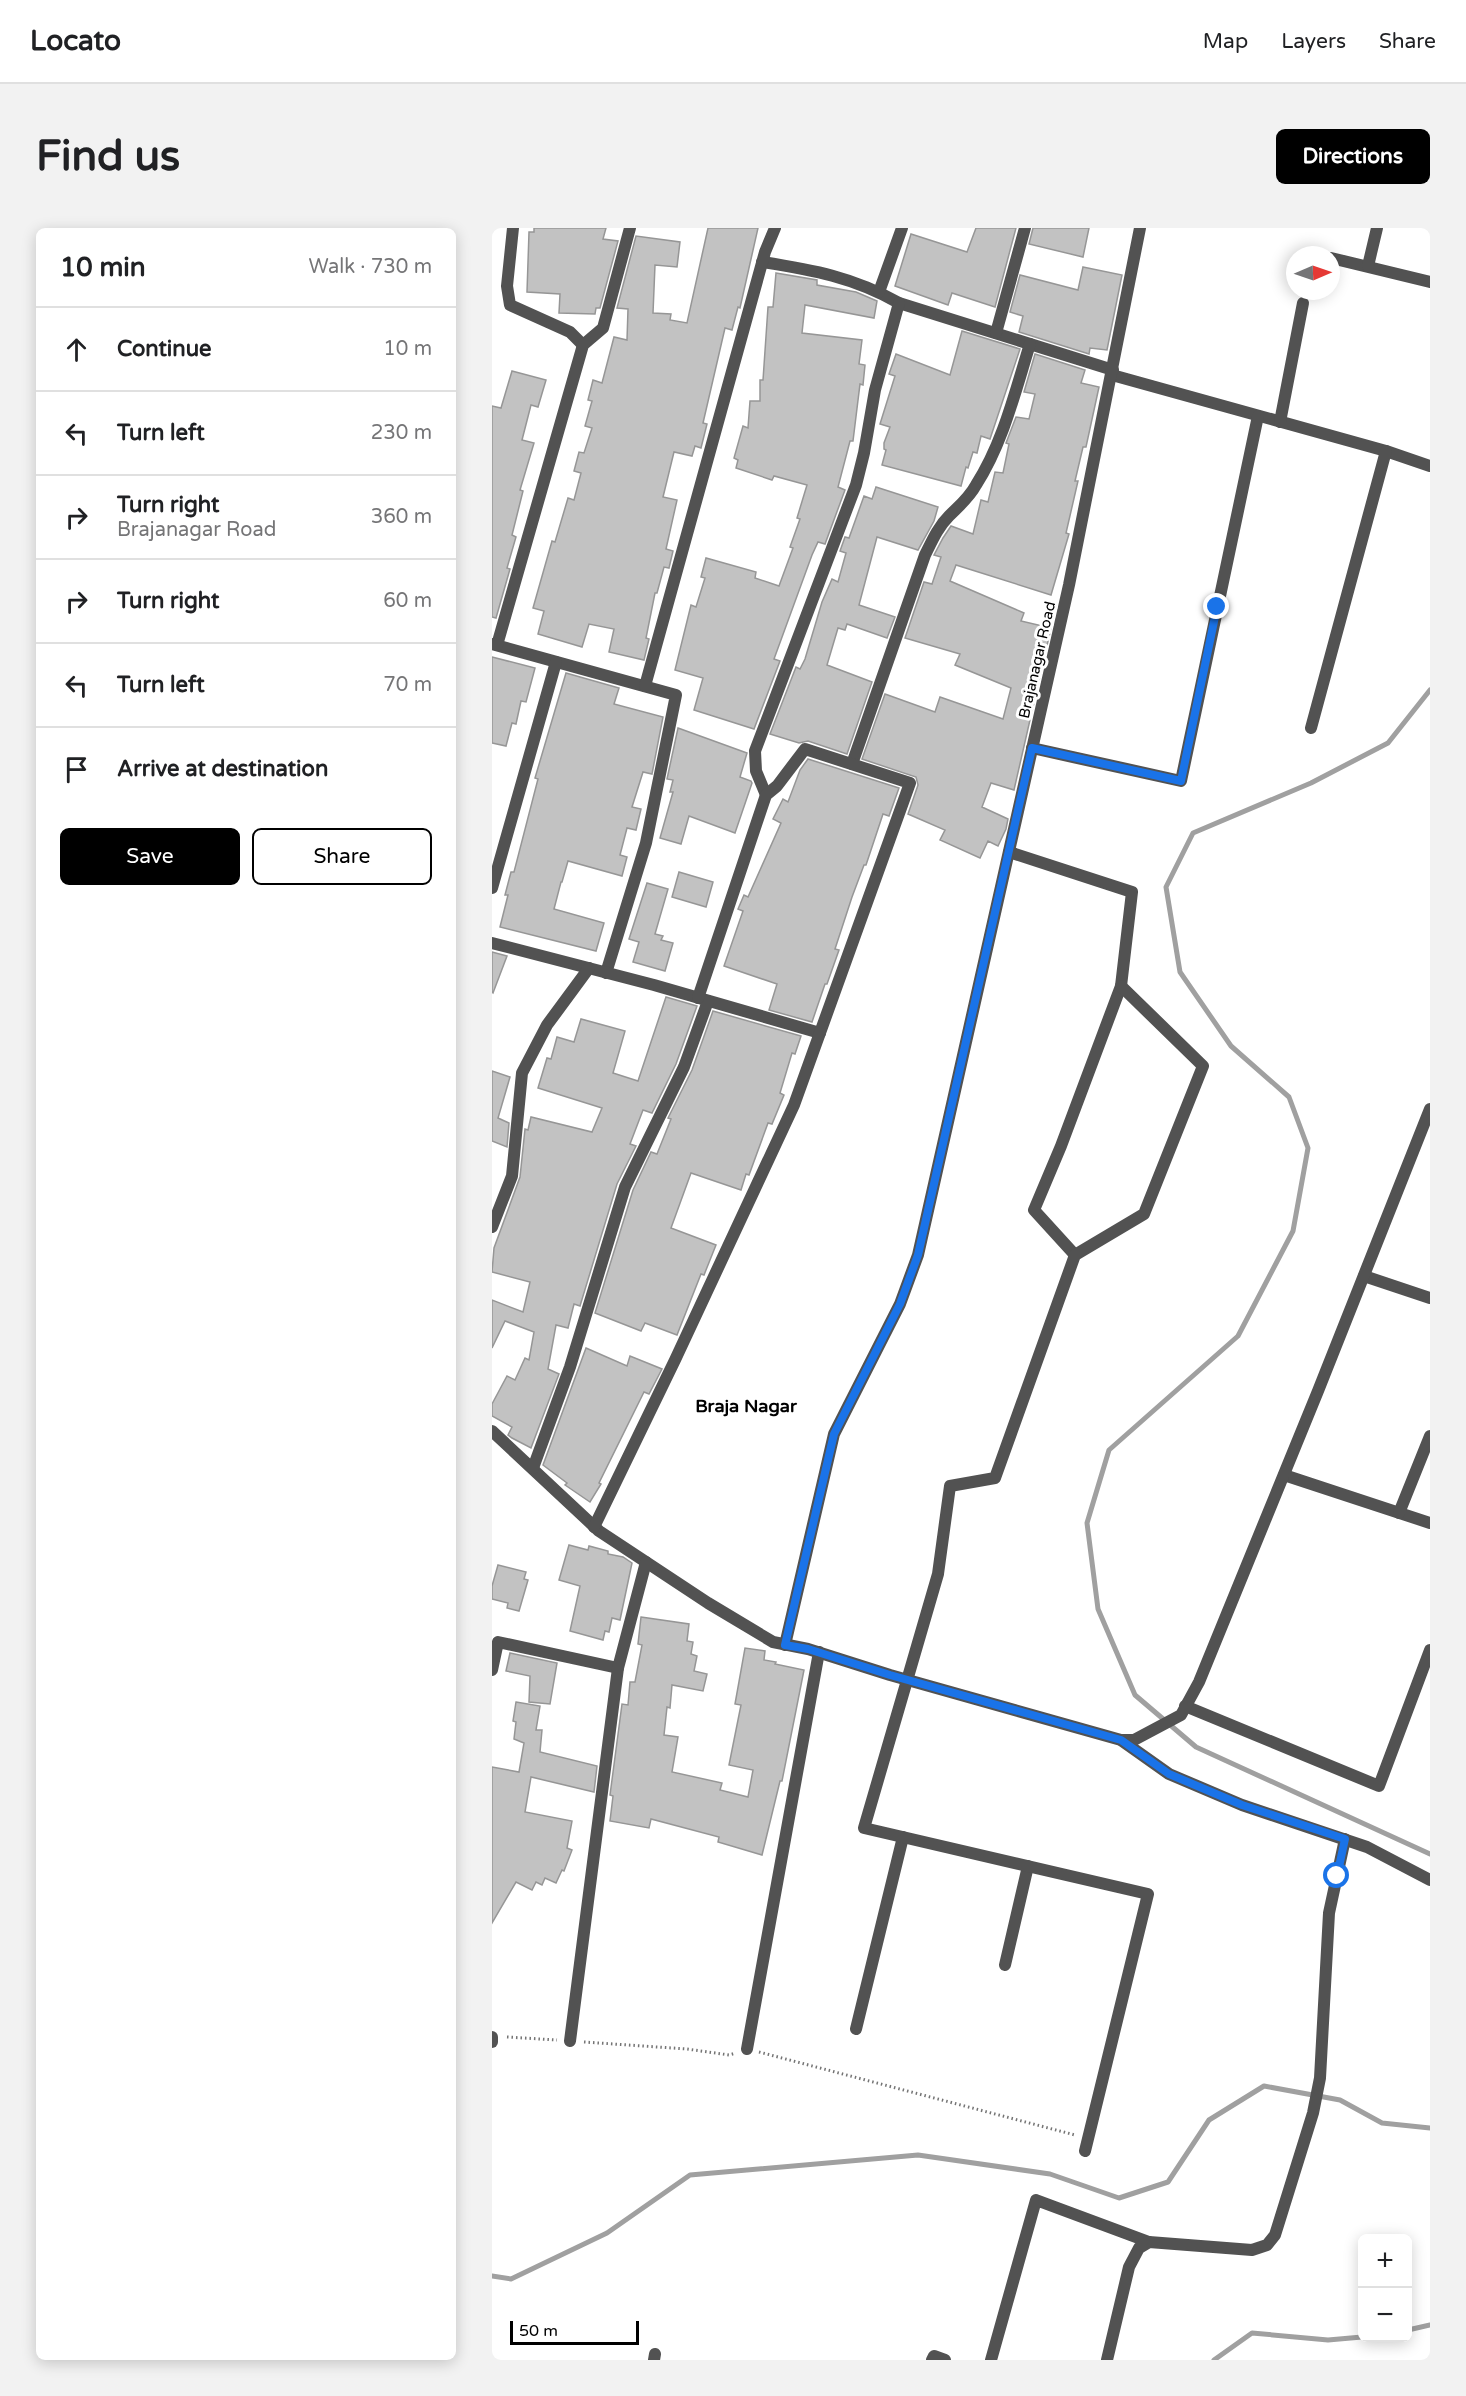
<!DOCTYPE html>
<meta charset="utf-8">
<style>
body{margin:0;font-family:"Varela Round",sans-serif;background:#f2f2f2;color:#202124}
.controls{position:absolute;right:18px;bottom:18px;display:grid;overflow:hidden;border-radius:9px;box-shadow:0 3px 15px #0003}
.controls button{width:54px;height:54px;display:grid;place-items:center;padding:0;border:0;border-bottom:2px solid #e0e0e0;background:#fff;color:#202124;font:30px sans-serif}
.compass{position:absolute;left:794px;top:18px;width:54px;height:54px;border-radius:50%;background:#fff;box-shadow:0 3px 15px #0003;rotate:88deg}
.scale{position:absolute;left:18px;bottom:15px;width:129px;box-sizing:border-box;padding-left:6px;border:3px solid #000;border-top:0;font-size:16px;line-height:21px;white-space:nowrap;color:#000;-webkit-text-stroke:4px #fff;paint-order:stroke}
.stop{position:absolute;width:18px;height:18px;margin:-14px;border:4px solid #1a73e8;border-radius:50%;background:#fff}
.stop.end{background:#1a73e8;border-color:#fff;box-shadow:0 2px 6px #0008}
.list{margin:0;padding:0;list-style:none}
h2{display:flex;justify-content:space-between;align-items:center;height:78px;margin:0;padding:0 24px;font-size:26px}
h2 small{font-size:20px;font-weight:400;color:#757577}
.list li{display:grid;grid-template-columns:39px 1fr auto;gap:18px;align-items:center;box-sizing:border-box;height:84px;padding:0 24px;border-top:2px solid #e0e0e0}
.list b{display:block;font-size:22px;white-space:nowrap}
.list p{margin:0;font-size:20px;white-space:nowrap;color:#757577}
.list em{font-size:20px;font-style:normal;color:#757577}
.actions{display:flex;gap:12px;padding:18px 24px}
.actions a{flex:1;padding:14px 0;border:2px solid #000;border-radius:9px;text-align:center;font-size:21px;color:#000}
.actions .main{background:#000;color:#fff}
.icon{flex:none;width:33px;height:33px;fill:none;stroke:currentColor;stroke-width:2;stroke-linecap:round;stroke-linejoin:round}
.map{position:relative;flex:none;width:938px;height:2132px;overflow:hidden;border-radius:9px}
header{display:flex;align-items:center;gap:36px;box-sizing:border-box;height:84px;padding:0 30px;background:#fff;border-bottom:2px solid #e0e0e0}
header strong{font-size:28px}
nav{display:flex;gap:33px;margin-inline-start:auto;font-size:21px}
.intro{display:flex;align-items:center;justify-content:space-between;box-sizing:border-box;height:144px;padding:0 36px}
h1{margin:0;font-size:42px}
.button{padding:15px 27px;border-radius:9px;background:#000;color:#fff;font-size:21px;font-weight:700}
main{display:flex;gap:36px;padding:0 36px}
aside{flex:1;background:#fff;border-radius:9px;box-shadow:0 3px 15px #0003}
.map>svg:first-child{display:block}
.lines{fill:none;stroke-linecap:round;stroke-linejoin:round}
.stream{stroke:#a0a0a0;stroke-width:5}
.building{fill:#c2c2c2;stroke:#969696;stroke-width:1.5}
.path{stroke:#747474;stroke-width:3;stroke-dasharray:1.5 3;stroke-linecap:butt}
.minor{stroke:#525252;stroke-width:12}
.route{stroke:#1a73e8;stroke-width:8}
.labels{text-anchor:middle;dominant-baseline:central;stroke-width:6;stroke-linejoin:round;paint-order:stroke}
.street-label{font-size:15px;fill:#000;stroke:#fff}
.quarter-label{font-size:18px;font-weight:bold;fill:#000;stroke:#fff}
</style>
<header>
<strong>Locato</strong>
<nav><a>Map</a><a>Layers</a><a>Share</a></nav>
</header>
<div class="intro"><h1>Find us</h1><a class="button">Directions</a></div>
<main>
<aside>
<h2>10 min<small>Walk · 730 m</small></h2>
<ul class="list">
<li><svg class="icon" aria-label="ahead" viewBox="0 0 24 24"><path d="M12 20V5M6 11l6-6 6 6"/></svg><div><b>Continue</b></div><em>10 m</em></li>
<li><svg class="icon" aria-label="left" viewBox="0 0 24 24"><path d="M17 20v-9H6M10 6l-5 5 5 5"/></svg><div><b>Turn left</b></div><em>230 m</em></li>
<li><svg class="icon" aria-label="right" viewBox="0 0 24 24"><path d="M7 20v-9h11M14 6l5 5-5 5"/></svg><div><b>Turn right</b><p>Brajanagar Road</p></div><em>360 m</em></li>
<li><svg class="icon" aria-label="right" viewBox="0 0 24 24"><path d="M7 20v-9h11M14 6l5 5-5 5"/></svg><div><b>Turn right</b></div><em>60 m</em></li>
<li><svg class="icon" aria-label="left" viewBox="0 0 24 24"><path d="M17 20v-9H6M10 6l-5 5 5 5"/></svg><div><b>Turn left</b></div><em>70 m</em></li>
<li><svg class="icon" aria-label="arrive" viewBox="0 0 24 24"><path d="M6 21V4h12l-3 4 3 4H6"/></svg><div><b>Arrive at destination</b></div></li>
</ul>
<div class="actions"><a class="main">Save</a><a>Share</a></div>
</aside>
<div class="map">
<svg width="938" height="2132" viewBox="0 0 938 2132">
<rect width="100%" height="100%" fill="#fff"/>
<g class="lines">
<g class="stream">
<polyline points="938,462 896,515 819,555 701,605 674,659 688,744 739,818 797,869 816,920 801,1003 746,1108 617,1222 595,1295 606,1381 643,1467 704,1519 938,1626"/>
<polyline points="0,2048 19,2051 115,2005 198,1947 426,1927 558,1946 627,1970 676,1954 717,1892 772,1858 848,1872 890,1895 938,1900"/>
<polyline points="916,2102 938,2097"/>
<polyline points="722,2132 760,2105 836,2112 870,2109"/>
</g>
</g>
<g class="building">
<polygon points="42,0 114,0 111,11 126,13 108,80 104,80 103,86 67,85 68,66 35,64 37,4 42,4"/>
<polygon points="216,0 266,0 248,80 246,79 240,102 233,100 211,195 215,196 209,220 203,218 200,228 182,224 171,269 185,272 174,321 181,323 177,340 172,339 165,365 163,365 154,410 157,411 152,432 117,424 122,401 97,396 90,419 46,406 52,383 41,380 60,313 63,314 76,270 82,272 89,245 82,243 87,224 92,225 100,200 93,198 100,173 96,172 101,152 110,155 122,109 135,112 136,81 125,80 144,8 188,14 185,39 163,37 161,85 179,86 178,92 195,95"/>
<polygon points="484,0 524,0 503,79 460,65 456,77 403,58 419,6 475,24"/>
<polygon points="541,0 597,0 591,29 537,16"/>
<polygon points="591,39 630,47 615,122 598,120 597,126 527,104 531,88 518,84 528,47 586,62"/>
<polygon points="284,45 325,52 325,57 364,64 385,73 382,90 313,77 310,105 370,112 367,136 373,137 371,157 368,156 361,213 358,213 346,259 353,262 333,316 326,314 320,327 282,431 288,433 262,501 202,482 211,450 183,442 199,377 204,379 213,350 209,349 214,330 264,344 263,350 287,358 301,320 298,319 308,291 305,290 315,257 282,248 280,252 244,240 246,232 242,230 251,198 256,200 258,173 268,173 268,152 271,152 276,79 281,79"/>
<polygon points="470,103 528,121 498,211 489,208 485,225 481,224 476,240 474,239 469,258 390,237 394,222 392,221 392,215 398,199 388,196 403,148 397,146 404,126 458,147"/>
<polygon points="543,126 593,142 589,155 607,159 594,219 591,219 583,253 586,253 574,305 577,306 559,367 464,337 458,353 532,385 529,393 559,400 522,562 499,555 490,579 516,591 514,601 506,618 496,613 488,630 448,612 453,602 416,586 426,557 424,549 370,531 393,466 443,484 448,469 511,491 519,460 463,437 468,426 413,410 432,354 440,356 449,329 442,327 451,310 459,298 481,306 489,272 496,274 503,244 511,245 517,216 514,215 524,189 537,191 543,166 532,164"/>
<polygon points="20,143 54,152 46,179 39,177 30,212 42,215 28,262 31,263 20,307 24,309 15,340 18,341 4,390 0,389 0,178 9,180"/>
<polygon points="384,259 446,279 442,293 426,322 385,309 367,377 403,389 395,410 355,396 353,402 346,400 335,437 380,454 355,526 316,513 307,515 278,506 304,439 308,441 313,431 330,374 340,351 346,354 354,325 348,323 353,309 357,310 372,268 380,271"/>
<polygon points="0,429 43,440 34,474 29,473 24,496 20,495 14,518 0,515"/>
<polygon points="74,445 127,460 122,476 171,489 160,546 151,544 140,579 149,581 144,602 135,600 128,627 135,629 130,648 76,633 70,654 69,654 62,681 112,695 104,723 8,699 16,667 13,667 19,644 22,644 46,551 43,550"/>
<polygon points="186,500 255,525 248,549 259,553 260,555 243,605 197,588 189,616 168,610 181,564 178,564 181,552 175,551"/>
<polygon points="316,531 407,560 397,588 391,586 374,637 372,637 360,669 343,721 347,722 335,756 333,756 320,794 277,782 285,756 232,738 251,683 246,681 252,667 256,669 289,595 281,591 291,571 296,574 308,542"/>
<polygon points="187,644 221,654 214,679 180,669"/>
<polygon points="155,655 176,661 163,706 171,708 169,712 181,715 173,743 141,734 147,714 137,711"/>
<polygon points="0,724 15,728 1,765 0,764"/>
<polygon points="174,769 205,778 184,836 160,885 151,882 138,916 144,918 125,956 88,1078 82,1076 76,1100 64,1097 56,1141 67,1146 39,1220 20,1210 16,1207 20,1199 0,1188 0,1176 15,1148 23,1152 33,1130 37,1132 42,1104 13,1093 0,1120 0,1072 31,1084 38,1054 0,1044 2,1020 28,949 33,901 36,902 39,889 100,904 110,880 46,860 55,830 59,831 65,809 82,814 89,791 133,803 121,845 146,853"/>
<polygon points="221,783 309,808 303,826 300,825 288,865 292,867 280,896 276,895 257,947 254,946 249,962 199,945 179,1000 224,1017 212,1047 209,1046 185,1107 153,1095 149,1103 103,1085 141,962 159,924 165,926 179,891 176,890 200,842"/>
<polygon points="0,843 18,849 6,890 17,895 15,919 0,913"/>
<polygon points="94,1120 135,1138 138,1128 170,1141 157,1166 152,1164 107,1255 109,1256 98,1274 73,1257 75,1255 51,1237"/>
<polygon points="77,1317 96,1322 97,1318 116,1323 116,1326 131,1329 140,1335 128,1392 120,1390 117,1404 113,1403 111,1412 78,1403 88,1358 67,1352"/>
<polygon points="6,1337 34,1344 32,1351 36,1352 27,1383 15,1380 16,1375 0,1371 0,1358"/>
<polygon points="149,1389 197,1396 195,1413 201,1414 199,1426 205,1428 202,1443 215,1446 211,1463 180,1457 178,1480 175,1479 172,1507 186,1509 180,1544 230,1555 228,1562 256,1569 261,1542 237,1537 249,1477 243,1476 253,1420 273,1423 272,1432 284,1434 283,1436 312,1442 290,1553 288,1553 270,1627 226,1614 227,1609 159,1591 157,1600 118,1593 121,1568 118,1567 130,1476 136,1477 138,1454 143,1454 150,1417 146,1416"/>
<polygon points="18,1425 65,1435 58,1476 37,1474 38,1448 14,1443"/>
<polygon points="24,1474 48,1478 44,1502 50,1502 48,1524 105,1538 102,1564 39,1549 33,1584 80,1593 75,1620 80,1622 72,1643 70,1642 64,1655 53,1650 50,1657 44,1654 40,1662 24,1654 0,1695 0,1539 27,1544 32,1515 22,1511 24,1494 21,1493"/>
</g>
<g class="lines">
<g class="path">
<polyline points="15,1809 65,1812"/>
<polyline points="92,1814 195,1821 237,1827 244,1825"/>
<polyline points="267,1824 583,1907"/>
</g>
<g class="minor">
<polyline points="21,0 15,58 18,77 78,104 91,117"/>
<polyline points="822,27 828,27"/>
<polyline points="839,30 938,54"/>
<path d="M270 34C321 42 361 49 407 75L621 142"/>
<polyline points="876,38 885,0"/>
<polyline points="387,64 410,0"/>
<polyline points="504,105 533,0"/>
<polyline points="620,147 894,223 938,238"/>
<polyline points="788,194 811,75"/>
<polyline points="0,416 184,467 154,615 114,745"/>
<polyline points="5,417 91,117 111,100 138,0"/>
<polyline points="153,458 273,24 283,0"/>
<polyline points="819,500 894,223"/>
<polyline points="540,520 689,553 766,188"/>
<path d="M360 536 433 327C440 313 446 299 457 288 467 278 477 270 484 257 511 215 523 164 538 116"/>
<polyline points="274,567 264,543 263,523 364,257 372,225 383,162 407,75"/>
<polyline points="517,624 640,664 629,758 569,918 542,982 583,1027"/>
<polyline points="0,660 64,434"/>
<polyline points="0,715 162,757 328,805"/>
<polyline points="0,999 20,948 30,845 55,797 97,740"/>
<polyline points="872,1048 938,1070"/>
<polyline points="0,1203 107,1303 216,1375 281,1414 316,1421 398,1447 629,1512 677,1546 750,1577 875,1619 938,1652"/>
<polyline points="41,1240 78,1139 133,959 192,839 216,773"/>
<polyline points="792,1247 938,1295"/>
<polyline points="907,1285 938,1208"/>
<polyline points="102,1299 183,1132 302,877 418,555 313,521 285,558 274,567 206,770"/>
<polyline points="293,1417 342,1206 408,1076 426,1027 577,357 648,0"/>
<polyline points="0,1442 6,1414 126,1440"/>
<polyline points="693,1478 887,1558 938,1422"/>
<polyline points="629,1512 642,1512 689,1487 707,1454 826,1163 938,881"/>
<polyline points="513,1737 536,1638"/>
<polyline points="364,1801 411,1609"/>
<polyline points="0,1809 0,1814"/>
<polyline points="78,1813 126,1440 154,1334"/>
<polyline points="255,1821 327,1424"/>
<polyline points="593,1923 656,1666 372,1600 446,1346 458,1258 503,1250 583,1027 652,986 711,838 629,758"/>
<polyline points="162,2132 163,2126"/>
<polyline points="440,2132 442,2128 453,2132"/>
<polyline points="499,2132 544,1972 657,2014"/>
<polyline points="615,2132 637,2039 647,2020 657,2014 760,2022 775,2017 783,2007 821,1885 828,1850 837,1685 853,1611"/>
</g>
</g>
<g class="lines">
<polyline class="route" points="725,379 689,553 540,520 426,1027 408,1076 342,1206 293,1417 316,1421 398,1447 629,1512 677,1546 750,1577 853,1611 845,1648"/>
</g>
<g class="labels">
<g class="street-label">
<text transform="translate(545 432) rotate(-77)">Brajanagar Road</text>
</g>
<g class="quarter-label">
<text x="254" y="1178">Braja Nagar</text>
</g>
</g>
</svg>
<div class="controls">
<button>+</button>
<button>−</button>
</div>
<svg class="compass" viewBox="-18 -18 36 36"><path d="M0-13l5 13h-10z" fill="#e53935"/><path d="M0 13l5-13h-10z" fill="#757577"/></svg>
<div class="scale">50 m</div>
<div class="stop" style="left:845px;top:1648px"></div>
<div class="stop end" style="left:725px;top:379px"></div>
</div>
</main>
